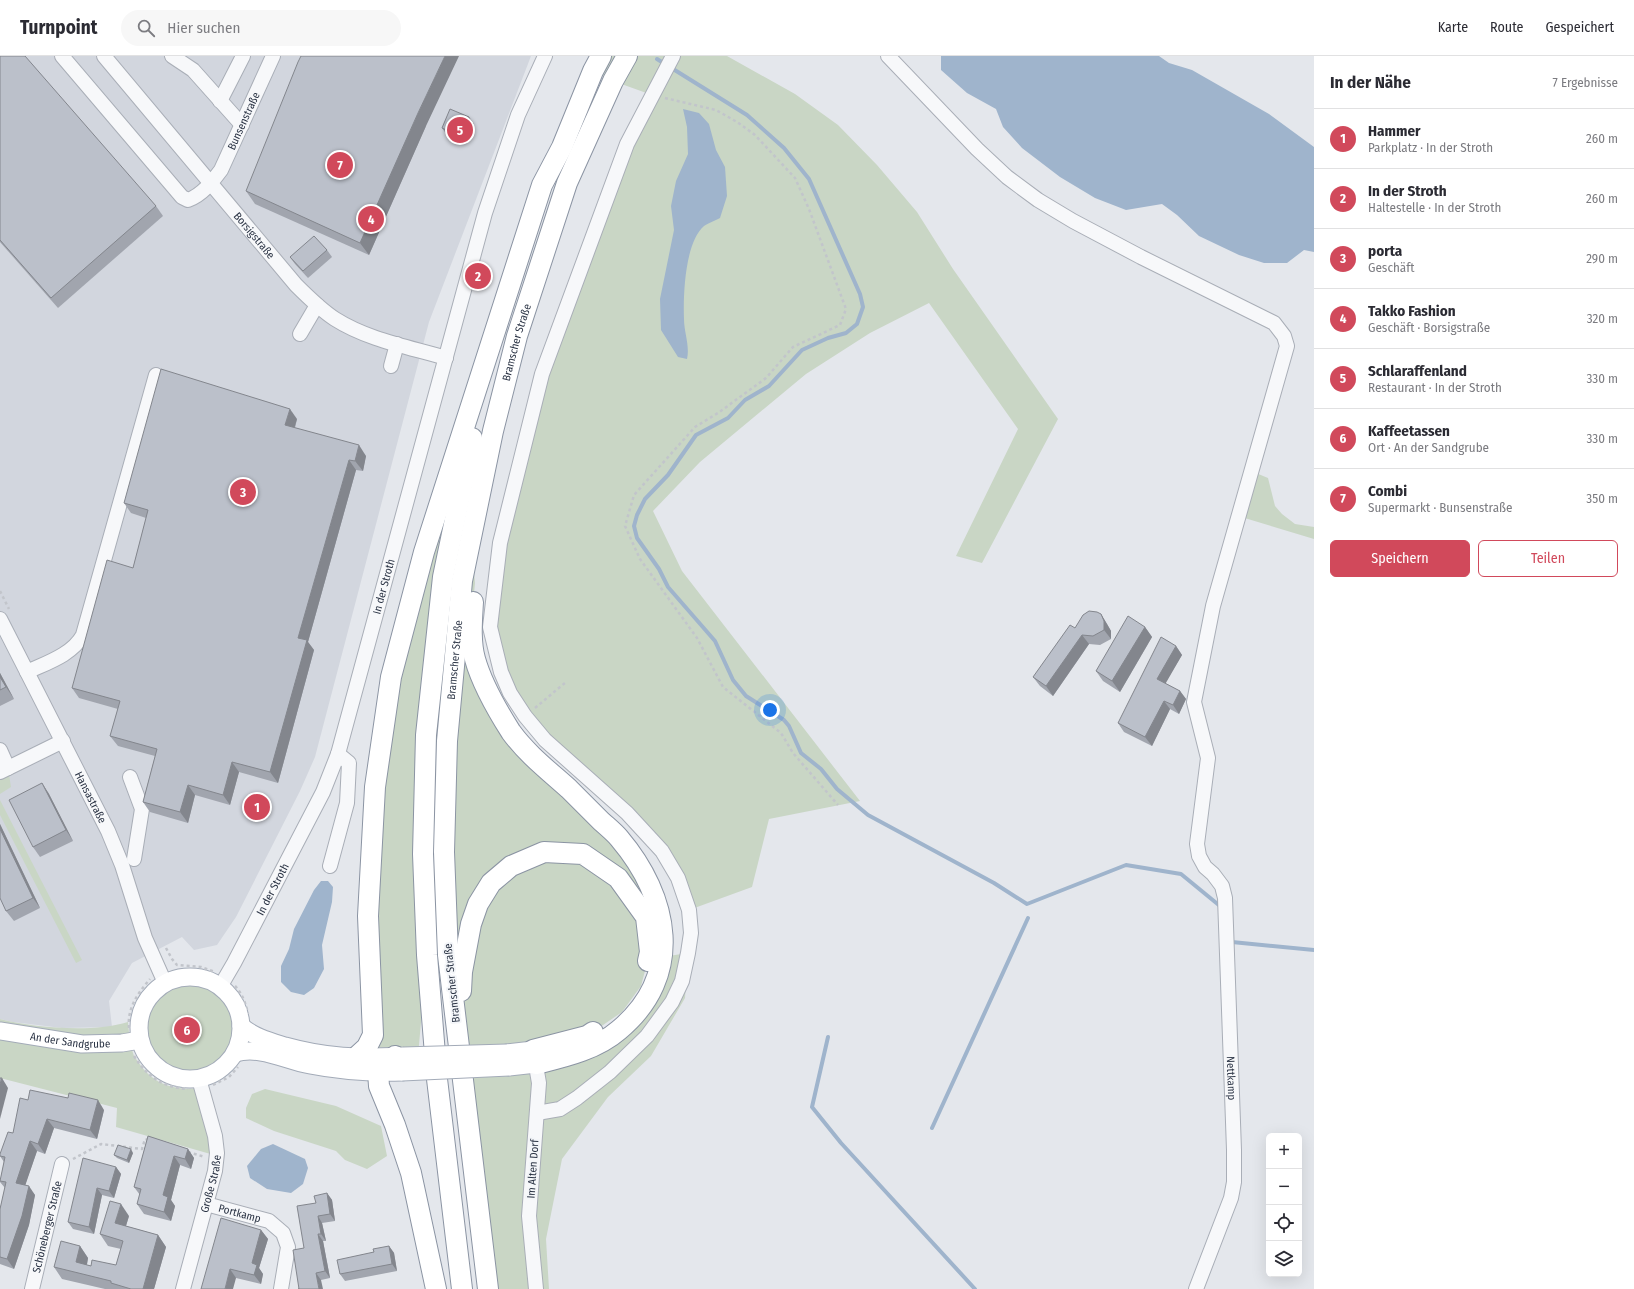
<!DOCTYPE html>
<html lang="de">
<meta charset="utf-8">
<style>
body{margin:0;font-family:"Fira Sans Condensed",sans-serif;background:#f7f7f7;color:#2b2b33}
.controls{position:absolute;right:12px;bottom:12px;display:grid;overflow:hidden;border-radius:6px;box-shadow:0 4px 16px #0002}
.controls button{width:36px;height:36px;display:grid;place-items:center;padding:0;border:0;border-bottom:1px solid #e1e1e2;background:#fff;color:#2b2b33;font:20px sans-serif}
.you{position:absolute;left:770px;top:654px;width:14px;height:14px;margin:-10px;border:3px solid #fff;border-radius:50%;background:#1a73e8;box-shadow:0 0 0 6px #1a73e833}
.badge{display:grid;place-items:center;width:26px;height:26px;border-radius:50%;background:#d1495b;color:#fff;font-size:13px;font-weight:700}
.pin{position:absolute;translate:-50% -50%;border:2px solid #fff;box-shadow:0 1px 4px #0006}
.list{margin:0;padding:0;list-style:none}
h2{display:flex;justify-content:space-between;align-items:center;height:52px;margin:0;padding:0 16px;font-size:17px}
h2 small{font-size:13px;font-weight:400;color:#7c7c81}
.list li{display:grid;grid-template-columns:26px 1fr auto;gap:12px;align-items:center;box-sizing:border-box;height:60px;padding:0 16px;border-top:1px solid #e1e1e2}
.list b{display:block;font-size:15px;white-space:nowrap}
.list p{margin:0;font-size:13px;white-space:nowrap;color:#7c7c81}
.list em{font-size:13px;font-style:normal;color:#7c7c81}
.actions{display:flex;gap:8px;padding:12px 16px}
.actions a{flex:1;padding:9px 0;border:1px solid #d1495b;border-radius:6px;text-align:center;font-size:14px;color:#d1495b}
.actions .main{background:#d1495b;color:#fff}
.icon{flex:none;width:22px;height:22px;fill:none;stroke:currentColor;stroke-width:2;stroke-linecap:round;stroke-linejoin:round}
.map{position:relative;flex:none;width:1314px;height:1233px;overflow:hidden}
header{display:flex;align-items:center;gap:24px;box-sizing:border-box;height:56px;padding:0 20px;background:#fff;border-bottom:1px solid #e1e1e2}
header strong{font-size:19px}
nav{display:flex;gap:22px;margin-inline-start:auto;font-size:14px}
.search{width:280px;height:36px;background:#f7f7f7;display:flex;align-items:center;gap:10px;box-sizing:border-box;padding:0 14px;border-radius:22px;color:#7c7c81;font-size:15px}
main{display:flex}
aside{flex:1;background:#fff}
.map>svg:first-child{display:block}
.built{fill:#d2d6de}
.green{fill:#c9d6c5}
.water{fill:#9fb4cc}
.lines{fill:none;stroke-linecap:round;stroke-linejoin:round}
.stream{stroke:#9fb4cc;stroke-width:4}
.minor-casing{stroke:#a9aeb7;stroke-width:16}
.major-casing{stroke:#a3abb8;stroke-width:19}
.highway-casing{stroke:#8b94a3;stroke-width:22}
.path{stroke:#c2c5cb;stroke-width:2.5;stroke-dasharray:3 3;stroke-linecap:butt}
.minor{stroke:#f7f8fa;stroke-width:14}
.major{stroke:#fff;stroke-width:17}
.highway{stroke:#fff;stroke-width:20}
.major-bridge-casing{stroke:#a3abb8;stroke-width:19;stroke-linecap:butt}
.major-bridge{stroke:#fff;stroke-width:17}
.wall{fill:#a1a5ae}
.shaded-wall{fill:#83868d}
.building{fill:#bbc0ca;stroke:#83868d}
.labels{text-anchor:middle;dominant-baseline:central;stroke-width:4;stroke-linejoin:round;paint-order:stroke}
.street-label{font-size:11px;fill:#2b3445;stroke:#f4f6f9}
</style>
<header>
<strong>Turnpoint</strong>
<div class="search"><svg class="icon" aria-label="search" viewBox="0 0 24 24"><circle cx="10" cy="10" r="6"/><path d="M15 15l6 6"/></svg>Hier suchen</div>
<nav><a>Karte</a><a>Route</a><a>Gespeichert</a></nav>
</header>
<main>
<div class="map">
<svg width="1314" height="1233" viewBox="0 0 1314 1233">
<rect width="100%" height="100%" fill="#e4e7ec"/>
<polygon class="built" points="0,0 531,0 429,266 315,701 300,735 236,861 217,889 194,894 182,881 132,907 109,945 112,971 62,972 13,966 0,963"/>
<g class="green">
<polygon points="601,0 727,0 795,38 838,69 877,109 917,156 953,213 1058,363 982,507 956,500 1018,373 929,247 870,277 806,318 700,406 653,455 682,515 860,745 769,763 752,831 689,854 662,795 545,684 501,616 492,543 542,318 652,39 613,25 593,15"/>
<polygon points="495,272 443,521 426,679 427,899 418,1000 367,991 368,860 391,621"/>
<polygon points="1251,415 1268,422 1275,450 1282,458 1295,468 1314,471 1314,483 1238,460"/>
<polygon points="471,481 475,527 471,569 490,638 639,809 650,896 641,930 622,956 587,980 533,994 459,989 444,796"/>
<polygon points="8,712 11,731 0,738 0,716"/>
<polygon points="0,744 82,904 76,907 0,759"/>
<polygon points="688,897 685,942 651,1000 608,1041 562,1103 546,1183 549,1233 489,1233 463,1022 512,1020 509,1011 620,974 662,901"/>
<circle cx="190" cy="972" r="45"/>
<path d="M0 963C35 972 93 977 128 966 129 977 130 989 134 1000 136 1003 139 1007 141 1010 156 1030 178 1035 202 1032L214 1099 116 1071 117 1052 0 1022Z"/>
<polygon points="265,1033 336,1050 381,1070 387,1100 367,1113 345,1104 336,1095 274,1075 246,1062 246,1052 252,1038"/>
</g>
<g class="water">
<polygon points="941,0 1159,0 1169,7 1192,14 1269,58 1314,91 1314,196 1304,194 1287,207 1264,207 1239,199 1199,180 1177,159 1162,148 1126,154 1095,142 1060,121 1022,92 1003,71 996,53 967,37 941,14"/>
<path d="M683 53 699 57 709 68 716 94 725 111 727 140 720 162C715 165 708 167 704 170 685 186 683 239 684 263 684 276 690 290 687 303L678 301 661 274 660 243 674 174 671 150 676 125 688 98 687 71Z"/>
<polygon points="321,825 328,825 333,831 332,846 322,889 324,913 314,932 304,939 291,936 281,926 281,910 289,893 294,873 314,834"/>
<polygon points="273,1088 305,1103 308,1112 303,1128 291,1137 267,1133 250,1122 247,1110 261,1093"/>
</g>
<g class="lines">
<g class="stream">
<polyline points="657,3 747,59 784,92 809,123 860,238 863,251 857,268 846,277 828,282 802,294 769,330 745,344 728,362 696,379 668,419 645,443 637,459 634,470 637,482 659,513 668,531 715,585 733,624 746,640 784,664 789,670 801,697 821,713 837,733 868,759 994,827 1027,848 1126,809 1181,818 1220,850"/>
<polyline points="1232,883 1232,886 1314,894"/>
<polyline points="828,981 812,1051 841,1087 975,1233"/>
<polyline points="932,1072 1028,862"/>
</g>
<g class="minor-casing">
<g id="minor">
<path id="s1" d="M62 0 182 141 188 144C202 139 212 126 221 114L273 0"/>
<path id="s2" d="M104 0 296 229C308 241 321 254 335 263 368 284 409 291 446 302"/>
<polyline points="172,0 193,14 242,69"/>
<path id="s3" d="M888 0 977 93 1007 121 1038 144 1073 165 1141 201 1274 267 1284 280 1287 290 1213 550 1194 646 1208 702 1197 788 1199 800 1205 811 1213 818 1222 830 1225 842 1234 1094V1126L1231 1142 1196 1233"/>
<polyline points="220,45 243,0"/>
<polyline points="300,278 317,249"/>
<polyline points="391,310 397,288"/>
<path id="s4" d="M0 563 108 775 122 809 145 882 165 927"/>
<path d="M27 616C46 607 72 599 83 579L156 319"/>
<polyline points="0,694 8,712"/>
<polyline points="0,716 63,685"/>
<polyline points="130,721 142,753 134,803"/>
<polyline points="330,810 347,747 349,707 338,698"/>
<path id="s5" d="M220 931 234 907 323 736 338 698 485 157 518 59 545 0"/>
<polyline points="534,998 539,1027 529,1160 536,1233"/>
<polyline points="537,1057 560,1053 577,1042 610,1016 647,980 672,946 682,925 688,897 691,877 689,854 678,822 662,795 627,757 545,684 525,660 510,637 501,616 490,571 500,487 542,318 627,88 673,0"/>
<path id="s6" d="M206 1148 269 1165 283 1177 288 1191 281 1233"/>
<path id="s7" d="M32 1233 62 1108"/>
<path id="s8" d="M183 1233 215 1115 217 1097 215 1080 199 1023"/>
</g>
</g>
<g class="major-casing">
<g id="major">
<circle cx="190" cy="972" r="51"/>
<path d="M241 970C254 981 269 985 285 990 328 1002 357 1002 401 1000"/>
<path id="s9" d="M0 975 82 988 122 987 140 984"/>
<path d="M235 997C261 990 284 1004 310 1009 340 1015 370 1017 402 1016"/>
<polyline points="507,997 533,994"/>
<polyline points="509,1011 536,1008"/>
</g>
</g>
<g class="highway-casing">
<g id="highway">
<path d="M473 546C472 564 470 585 475 603 482 628 497 654 511 676 527 698 549 715 569 733 579 743 589 753 599 763 605 769 613 775 619 782 669 841 685 919 619 974 596 994 564 1001 536 1008"/>
<polyline points="461,935 462,916 471,868 478,848 491,827 511,810 544,796 583,798 618,822 646,861 650,896 648,905"/>
<polyline points="533,994 587,980 593,976"/>
<polyline points="395,1000 385,1008 378,1016 379,1030 395,1069 411,1117 436,1233"/>
<polyline points="355,1002 367,991 373,979 368,860 375,731 391,621 424,496 542,129 562,91 593,15 601,0"/>
<polyline points="462,1233 437,1023 427,899 423,798 426,679 443,521 472,382"/>
<path id="s10" d="M488 1233 448 899 444 796 447 685 462 525 493 375 517 280 567 127 613 25 627 0"/>
</g>
</g>
<g class="path">
<polyline points="665,42 716,54 737,66 755,79 795,122 809,153 846,253 840,269 793,291 766,322 718,357 695,371 634,439 625,470 640,503 697,582 723,631 781,677 793,697 838,749"/>
<polyline points="0,535 9,553"/>
<polyline points="535,652 566,626"/>
<polyline points="166,892 172,903 177,909 201,911 215,916"/>
<path d="M235 930C242 937 246 948 248 958"/>
<path d="M129 972C127 952 138 937 150 923"/>
<path d="M134 1000C147 1021 164 1032 188 1033"/>
<polyline points="213,1029 229,1021 238,1011"/>
<polyline points="188,1096 205,1101"/>
<polyline points="73,1103 101,1088 142,1093 145,1083 149,1084"/>
</g>
<use href="#minor" class="minor"/>
<use href="#major" class="major"/>
<use href="#highway" class="highway"/>
<g class="major-bridge-casing">
<g id="major-bridge">
<polyline points="403,1000 507,997"/>
<polyline points="402,1016 509,1011"/>
</g>
</g>
<use href="#major-bridge" class="major-bridge"/>
</g>
<g class="wall">
<polygon points="0,0 156,150 163,160 58,252 0,186"/>
<polygon points="469,61 474,68 466,88 447,79 442,72"/>
<polygon points="426,70 369,199 255,148 246,135"/>
<polygon points="327,194 332,201 308,222 295,208 290,201"/>
<polygon points="297,363 295,372 366,400 363,415 356,414 308,586 314,594 278,727 239,716 230,749 195,739 188,767 150,756 143,746 155,700 118,690 110,680 118,653 79,642 72,632 133,512 146,462 131,457 124,447"/>
<polygon points="1101,558 1107,568 1111,575 1111,583 1100,589 1089,588 1053,640 1040,630 1033,621"/>
<polygon points="1145,571 1152,581 1120,636 1103,625 1096,615"/>
<polygon points="1176,590 1182,599 1165,627 1180,635 1186,643 1179,658 1170,653 1152,690 1124,676 1118,667"/>
<polygon points="0,617 14,643 0,650"/>
<polygon points="42,727 49,738 73,785 40,801 33,791"/>
<polygon points="0,768 40,852 14,865 6,855"/>
<polygon points="28,1044 104,1054 97,1083 54,1072 45,1098 37,1095 25,1129 35,1139 29,1169 14,1213 0,1208 0,1153 5,1132 0,1126 4,1106 0,1100 0,1098 13,1077"/>
<polygon points="148,1080 188,1093 194,1102 191,1113 180,1109 171,1144 175,1150 171,1165 144,1158 137,1148 140,1139 134,1131"/>
<polygon points="133,1097 129,1107 117,1102 114,1099"/>
<polygon points="116,1111 121,1118 114,1142 102,1139 94,1178 73,1173 68,1166"/>
<polygon points="327,1137 332,1144 335,1165 322,1167 326,1185 323,1185 330,1222 321,1224 299,1233 304,1192 316,1147"/>
<polygon points="129,1160 126,1170 158,1179 166,1191 154,1233 105,1233 62,1223 54,1211 80,1190 88,1202 87,1209 91,1210 116,1209 121,1193 108,1190 100,1178"/>
<polygon points="261,1174 268,1183 259,1212 263,1218 261,1228 236,1222 201,1233"/>
<polygon points="389,1190 394,1197 397,1215 345,1225 340,1218 374,1196"/>
</g>
<g class="shaded-wall">
<polygon points="445,0 459,0 426,70 369,199 360,187 418,57"/>
<polygon points="469,61 474,68 466,88 461,81"/>
<polygon points="290,353 297,363 292,380 285,369"/>
<polygon points="359,389 366,400 363,415 355,405"/>
<polygon points="349,404 356,414 308,586 314,594 278,727 270,716 298,582"/>
<polygon points="1101,558 1107,568 1111,575 1111,583 1104,574"/>
<polygon points="1145,571 1152,581 1120,636 1112,625"/>
<polygon points="1082,579 1089,588 1053,640 1046,630"/>
<polygon points="1176,590 1182,599 1163,632 1157,623"/>
<polygon points="0,617 14,643 6,631 0,621"/>
<polygon points="1180,635 1186,643 1179,658 1173,649"/>
<polygon points="1164,645 1170,653 1152,690 1145,681"/>
<polygon points="232,706 239,716 230,749 223,739"/>
<polygon points="42,727 49,738 73,785 66,774"/>
<polygon points="188,729 195,739 188,767 180,756"/>
<polygon points="0,768 40,852 33,842 0,773"/>
<polygon points="2,1022 8,1032 0,1063 0,1028"/>
<polygon points="98,1044 104,1054 97,1083 90,1074"/>
<polygon points="47,1063 54,1072 45,1098 38,1088"/>
<polygon points="30,1085 37,1095 23,1136 16,1127"/>
<polygon points="131,1093 133,1097 129,1107 127,1104"/>
<polygon points="188,1093 194,1102 191,1113 185,1103"/>
<polygon points="174,1100 180,1109 171,1144 175,1150 171,1165 164,1156 163,1139"/>
<polygon points="116,1111 121,1118 114,1142 109,1135"/>
<polygon points="29,1130 35,1139 29,1169 14,1213 7,1203"/>
<polygon points="97,1132 102,1139 94,1178 89,1171"/>
<polygon points="327,1137 332,1144 335,1165 330,1158"/>
<polygon points="121,1148 129,1160 123,1179 115,1167"/>
<polygon points="318,1160 322,1167 326,1185 321,1178"/>
<polygon points="261,1174 268,1183 259,1212 263,1218 261,1228 254,1219 252,1207"/>
<polygon points="318,1178 323,1185 330,1222 325,1215"/>
<polygon points="158,1179 166,1191 154,1233 143,1233"/>
<polygon points="80,1190 88,1202 85,1218 76,1206"/>
<polygon points="389,1190 394,1197 397,1215 392,1208"/>
<polygon points="230,1213 236,1222 233,1233 225,1233"/>
<polygon points="316,1217 321,1224 323,1233 319,1233"/>
</g>
<g class="building">
<polygon points="0,0 25,0 156,150 51,242 0,184"/>
<polygon points="301,0 445,0 418,57 360,187 246,135 298,6"/>
<polygon points="450,53 469,61 461,81 442,72"/>
<polygon points="314,180 327,194 303,215 290,201"/>
<polygon points="161,313 290,353 285,369 359,389 355,405 349,404 298,582 307,584 270,716 232,706 223,739 188,729 180,756 143,746 157,693 110,680 120,645 72,632 107,504 133,512 148,454 124,447"/>
<polygon points="1089,555 1097,556 1101,558 1104,565 1104,574 1093,580 1082,579 1046,630 1033,621 1070,569 1075,572 1083,559"/>
<polygon points="1128,560 1145,571 1112,625 1096,615"/>
<polygon points="1161,581 1176,590 1157,623 1180,635 1173,649 1164,645 1145,681 1118,667"/>
<polygon points="0,621 6,631 0,634"/>
<polygon points="42,727 66,774 33,791 9,744"/>
<polygon points="0,773 33,842 6,855 0,842"/>
<polygon points="0,1022 2,1022 0,1028"/>
<polygon points="30,1034 68,1042 69,1037 98,1044 90,1074 47,1063 38,1088 30,1085 16,1127 29,1130 22,1160 7,1203 0,1201 0,1153 6,1126 0,1125 5,1101 0,1100 0,1098 8,1076 13,1077 20,1042 28,1044"/>
<polygon points="148,1080 188,1093 185,1103 174,1100 163,1139 168,1141 164,1156 137,1148 141,1133 134,1131"/>
<polygon points="118,1089 131,1093 127,1104 114,1099"/>
<polygon points="83,1102 116,1111 109,1135 97,1132 89,1171 68,1166"/>
<polygon points="327,1137 330,1158 318,1160 321,1178 318,1178 325,1215 316,1217 319,1233 298,1233 299,1233 293,1194 304,1192 297,1150 316,1147 314,1140"/>
<polygon points="110,1145 121,1148 115,1167 158,1179 143,1233 131,1233 111,1227 111,1225 54,1211 61,1185 80,1190 76,1206 91,1210 92,1204 116,1209 123,1185 100,1178"/>
<polygon points="221,1162 261,1174 252,1207 257,1209 254,1219 230,1213 225,1233 201,1233"/>
<polygon points="389,1190 392,1208 340,1218 337,1204 374,1196 373,1193"/>
</g>
<g class="labels">
<g class="street-label">
<text stroke="none"><textPath href="#s1" startOffset="291">Bunsenstraße</textPath></text>
<text stroke="none"><textPath href="#s2" startOffset="234">Borsigstraße</textPath></text>
<text stroke="none"><textPath href="#s10" startOffset="956">Bramscher Straße</textPath></text>
<text stroke="none"><textPath href="#s5" startOffset="435">In der Stroth</textPath></text>
<text stroke="none"><textPath href="#s10" startOffset="632">Bramscher Straße</textPath></text>
<text stroke="none"><textPath href="#s4" startOffset="200">Hansastraße</textPath></text>
<text stroke="none"><textPath href="#s5" startOffset="111">In der Stroth</textPath></text>
<text transform="translate(452 927) rotate(-96)">Bramscher Straße</text>
<text stroke="none"><textPath href="#s9" startOffset="71">An der Sandgrube</textPath></text>
<text stroke="none"><textPath href="#s3" startOffset="1257">Nettkamp</textPath></text>
<text transform="translate(533 1113) rotate(-86)">Im Alten Dorf</text>
<text stroke="none"><textPath href="#s8" startOffset="109">Große Straße</textPath></text>
<text stroke="none"><textPath href="#s6" startOffset="35">Portkamp</textPath></text>
<text stroke="none"><textPath href="#s7" startOffset="64">Schöneberger Straße</textPath></text>
</g>
</g>
</svg>
<div class="controls">
<button>+</button>
<button>−</button>
<button><svg class="icon" aria-label="locate" viewBox="0 0 24 24"><circle cx="12" cy="12" r="6"/><path d="M12 2v4M12 18v4M2 12h4M18 12h4"/></svg></button>
<button><svg class="icon" aria-label="layers" viewBox="0 0 24 24"><path d="M12 4l9 5-9 5-9-5zM3 14l9 5 9-5"/></svg></button>
</div>
<div class="you"></div>
<div class="pin badge" style="left:257px;top:751px">1</div>
<div class="pin badge" style="left:478px;top:220px">2</div>
<div class="pin badge" style="left:243px;top:436px">3</div>
<div class="pin badge" style="left:371px;top:163px">4</div>
<div class="pin badge" style="left:460px;top:74px">5</div>
<div class="pin badge" style="left:187px;top:974px">6</div>
<div class="pin badge" style="left:340px;top:109px">7</div>
</div>
<aside>
<h2>In der Nähe<small>7 Ergebnisse</small></h2>
<ul class="list">
<li><span class="badge">1</span><div><b>Hammer</b><p>Parkplatz · In der Stroth</p></div><em>260 m</em></li>
<li><span class="badge">2</span><div><b>In der Stroth</b><p>Haltestelle · In der Stroth</p></div><em>260 m</em></li>
<li><span class="badge">3</span><div><b>porta</b><p>Geschäft</p></div><em>290 m</em></li>
<li><span class="badge">4</span><div><b>Takko Fashion</b><p>Geschäft · Borsigstraße</p></div><em>320 m</em></li>
<li><span class="badge">5</span><div><b>Schlaraffenland</b><p>Restaurant · In der Stroth</p></div><em>330 m</em></li>
<li><span class="badge">6</span><div><b>Kaffeetassen</b><p>Ort · An der Sandgrube</p></div><em>330 m</em></li>
<li><span class="badge">7</span><div><b>Combi</b><p>Supermarkt · Bunsenstraße</p></div><em>350 m</em></li>
</ul>
<div class="actions"><a class="main">Speichern</a><a>Teilen</a></div>
</aside>
</main>
